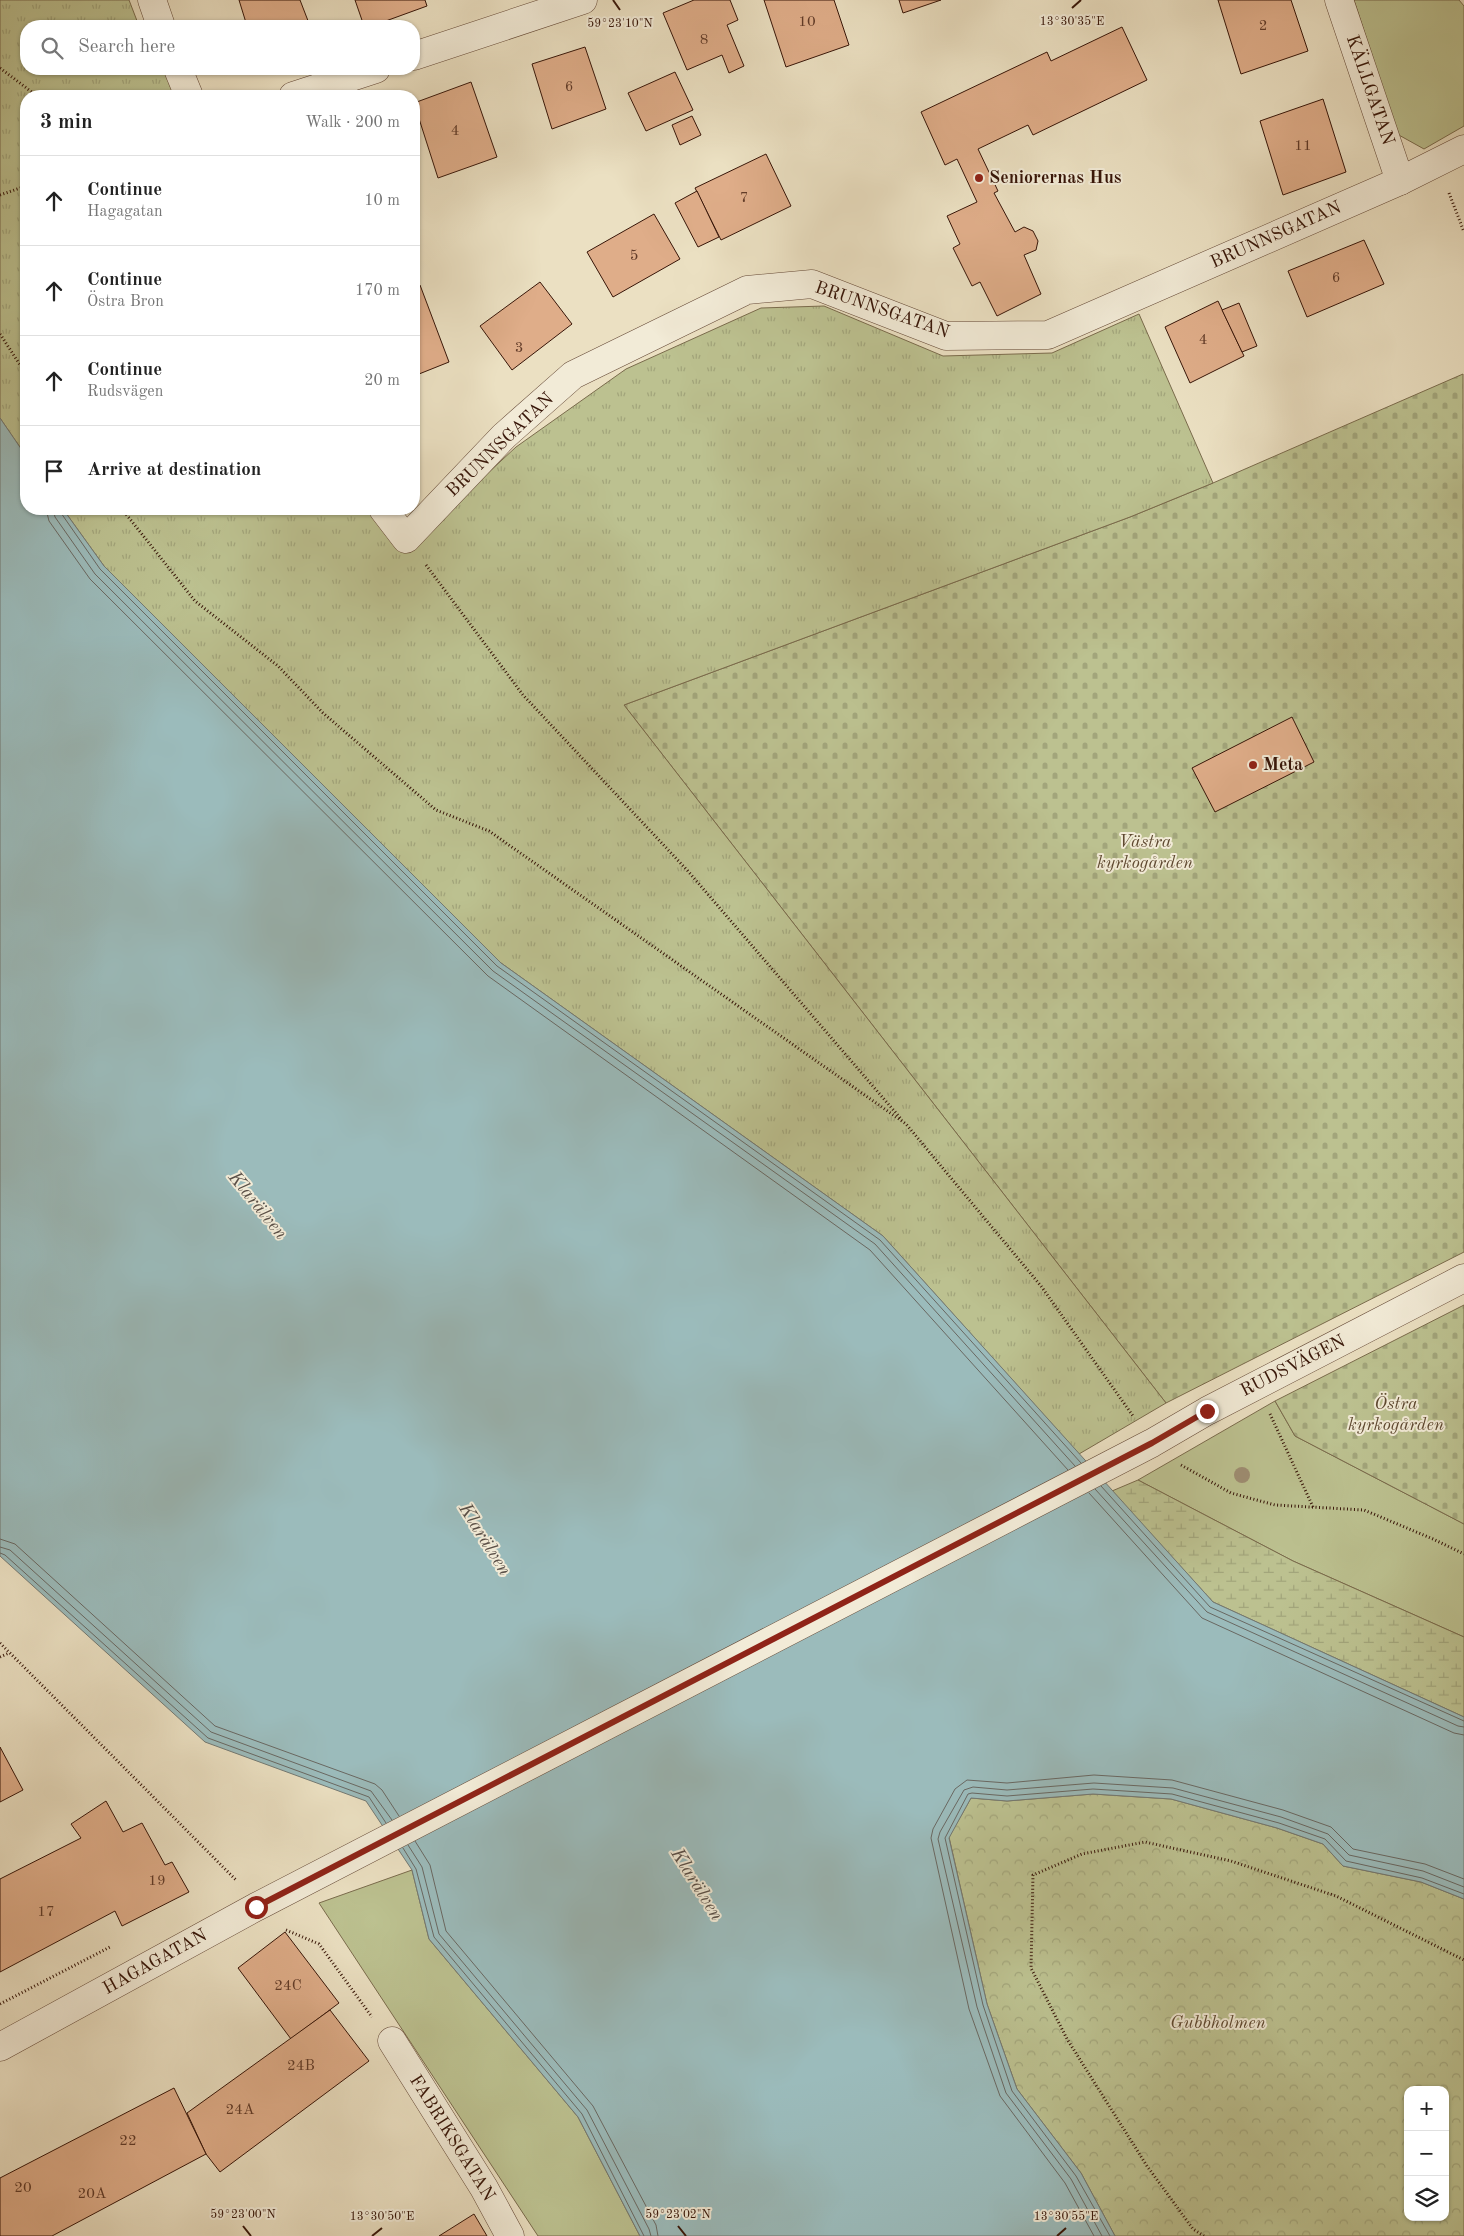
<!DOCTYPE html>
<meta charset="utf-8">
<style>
body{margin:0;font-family:"Old Standard TT",serif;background:#f6f6f6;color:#222}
.controls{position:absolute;right:15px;bottom:15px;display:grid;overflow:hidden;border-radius:10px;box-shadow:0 1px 4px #0004}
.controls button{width:45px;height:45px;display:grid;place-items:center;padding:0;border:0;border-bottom:1px solid #e0e0e0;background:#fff;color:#222;font:25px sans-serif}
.stop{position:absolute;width:15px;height:15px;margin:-11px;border:4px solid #8f2418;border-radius:50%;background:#fff}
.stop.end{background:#8f2418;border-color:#fff;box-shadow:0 1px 5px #0008}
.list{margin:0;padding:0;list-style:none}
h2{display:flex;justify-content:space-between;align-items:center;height:65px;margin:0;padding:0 20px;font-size:21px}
h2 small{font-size:16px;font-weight:400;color:#767676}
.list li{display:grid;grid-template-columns:32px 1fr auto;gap:15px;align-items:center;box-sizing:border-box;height:90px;padding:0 20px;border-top:1px solid #e0e0e0}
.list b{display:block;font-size:19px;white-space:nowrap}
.list p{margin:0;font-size:16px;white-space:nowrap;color:#767676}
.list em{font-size:16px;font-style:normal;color:#767676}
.icon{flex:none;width:28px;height:28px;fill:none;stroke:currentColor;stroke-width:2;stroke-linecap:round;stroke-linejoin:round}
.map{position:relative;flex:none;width:1464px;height:2236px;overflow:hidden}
.search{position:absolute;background:#fff;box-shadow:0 1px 4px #0004;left:20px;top:20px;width:400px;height:55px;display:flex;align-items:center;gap:12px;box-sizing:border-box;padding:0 18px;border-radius:20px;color:#767676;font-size:19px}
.panel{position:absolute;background:#fff;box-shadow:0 1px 4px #0004;left:20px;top:90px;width:400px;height:425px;border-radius:20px}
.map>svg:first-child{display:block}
.green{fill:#bcc190;stroke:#7a6b4c}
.forest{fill:url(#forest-crowns);stroke:#7a6b4c;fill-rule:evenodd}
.wetland{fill:url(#wetland-marsh);stroke:#7a6b4c}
.cemetery{fill:url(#cemetery-stones);stroke:#7a6b4c}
.park{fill:url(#park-tufts);stroke:#7a6b4c}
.water{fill:#9bbbbb;stroke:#737973}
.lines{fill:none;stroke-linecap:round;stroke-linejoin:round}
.shore{stroke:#696862;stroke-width:1}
.building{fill:#dfad89;stroke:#371508}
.minor-casing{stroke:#644836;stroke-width:29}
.path{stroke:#371508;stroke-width:3;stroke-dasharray:1 2.5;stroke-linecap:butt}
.minor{stroke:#f2ebd7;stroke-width:28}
.tree{fill:#9e8d72}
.route{stroke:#8f2418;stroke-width:6}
.ticks{fill:none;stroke:#371508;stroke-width:2}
.poi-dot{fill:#8f2418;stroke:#f2ebd7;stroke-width:2}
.labels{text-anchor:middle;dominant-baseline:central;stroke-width:4;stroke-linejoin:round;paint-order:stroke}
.number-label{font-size:15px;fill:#613b28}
.street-label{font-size:18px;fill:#371508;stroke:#f2ebd7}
.poi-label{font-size:18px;font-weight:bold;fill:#371508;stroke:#f2ebd7;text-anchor:start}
.park-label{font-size:18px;font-style:italic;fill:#5f4931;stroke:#f2ebd7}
.water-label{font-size:19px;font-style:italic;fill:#5a4f47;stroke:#f2ebd7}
.ticks-label{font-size:12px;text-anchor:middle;fill:#371508;stroke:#f2ebd7;stroke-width:4;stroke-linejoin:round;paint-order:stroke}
</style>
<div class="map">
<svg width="1464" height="2236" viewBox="0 0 1464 2236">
<defs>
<pattern id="forest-crowns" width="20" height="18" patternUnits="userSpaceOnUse" patternTransform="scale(1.25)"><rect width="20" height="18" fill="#bcc190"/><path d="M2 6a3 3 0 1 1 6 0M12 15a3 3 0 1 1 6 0" fill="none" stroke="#a2a57b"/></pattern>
<pattern id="wetland-marsh" width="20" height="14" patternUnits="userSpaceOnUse" patternTransform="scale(1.25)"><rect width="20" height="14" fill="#bcc190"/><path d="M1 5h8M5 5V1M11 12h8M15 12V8" fill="none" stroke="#a2a57b"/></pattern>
<pattern id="cemetery-stones" width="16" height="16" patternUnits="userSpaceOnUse" patternTransform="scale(1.25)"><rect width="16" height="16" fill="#bcc190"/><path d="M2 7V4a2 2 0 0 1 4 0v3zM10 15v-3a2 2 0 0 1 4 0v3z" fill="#a2a57b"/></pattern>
<pattern id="park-tufts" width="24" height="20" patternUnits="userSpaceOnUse" patternTransform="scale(1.25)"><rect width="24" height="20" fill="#bcc190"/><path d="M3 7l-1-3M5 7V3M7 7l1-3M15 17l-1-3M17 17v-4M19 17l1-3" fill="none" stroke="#a2a57b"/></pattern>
</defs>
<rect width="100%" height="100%" fill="#ebe0c2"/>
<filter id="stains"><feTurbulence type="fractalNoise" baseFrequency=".004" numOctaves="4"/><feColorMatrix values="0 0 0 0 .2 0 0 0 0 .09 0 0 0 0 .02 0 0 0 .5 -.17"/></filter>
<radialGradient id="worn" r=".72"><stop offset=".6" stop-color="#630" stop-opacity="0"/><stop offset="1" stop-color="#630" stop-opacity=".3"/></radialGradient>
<g class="green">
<polygon points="1354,0 1459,0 1464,6 1464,126 1424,149 1397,134"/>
<polygon points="1275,1401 1295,1436 1464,1524 1464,1637 1293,1561 1138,1480"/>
<polygon points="412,1870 429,1939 578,2117 640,2236 538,2236 319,1903"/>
</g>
<path class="forest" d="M1093 1794 1171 1799 1277 1828 1323 1844 1343 1866 1421 1882 1464 1899V2236H1115L1081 2173 1017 2089 987 2004 949 1837 971 1798 1007 1801ZM1408 2090H1445V2217H1408Z"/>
<polygon class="wetland" points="1138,1480 1293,1561 1464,1637 1464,1717 1213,1602 1112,1491"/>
<g class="cemetery">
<polygon points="1463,374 1464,1252 1166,1403 624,705 1130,517 1213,483"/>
<polygon points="1464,1305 1464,1524 1295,1436 1275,1401"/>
</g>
<g class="park">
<polygon points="0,0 129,0 139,26 26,26 26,69 182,69 193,96 26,96 26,456 0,418"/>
<polygon points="824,306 943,356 1052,353 1139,314 1213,483 1130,517 624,705 1166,1403 1079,1454 883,1236 501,963 104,566 63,509 374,509 403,552 516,447 626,369 761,308"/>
</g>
<polygon class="water" points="0,418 26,456 26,509 63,509 104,566 501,963 883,1236 1213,1602 1464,1717 1464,1899 1421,1882 1343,1866 1323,1844 1277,1828 1171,1799 1093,1794 1007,1801 971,1798 949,1838 987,2004 1017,2089 1081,2173 1115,2236 640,2236 578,2117 429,1939 412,1870 366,1801 205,1742 0,1556"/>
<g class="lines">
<g class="shore">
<polyline points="46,509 49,521 90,579 488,976 870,1250 1068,1470"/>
<polyline points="53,509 55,517 95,574 493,971 875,1244 1075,1466"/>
<polyline points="60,509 61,513 100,569 497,966 880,1240 1081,1463"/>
<polyline points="1101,1486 1210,1607 1464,1721"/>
<polyline points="1095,1489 1207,1612 1458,1726 1464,1727"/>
<polyline points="1089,1493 1202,1618 1454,1733 1464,1735"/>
<polyline points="0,1539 15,1544 215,1726 375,1784 382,1790 399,1816"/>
<polyline points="0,1547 10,1550 211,1732 371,1791 392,1820"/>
<polyline points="0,1553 5,1555 208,1738 369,1797 386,1823"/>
<polyline points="415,1841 430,1865 446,1931 593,2106 656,2225 658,2236"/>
<polyline points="408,1845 422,1867 439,1934 587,2110 649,2229 651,2236"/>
<polyline points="403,1848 416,1869 434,1937 582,2114 644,2236"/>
<polyline points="1094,2236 1065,2183 1000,2096 969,2009 931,1838 933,1829 955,1789 967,1780 1007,1783 1094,1775 1172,1780 1283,1810 1331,1827 1353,1849 1425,1864 1464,1879"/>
<polyline points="1102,2236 1071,2179 1006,2093 977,2007 938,1839 940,1832 964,1790 973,1787 1007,1790 1094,1783 1173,1788 1281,1817 1328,1834 1349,1855 1423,1871 1464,1887"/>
<polyline points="1110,2236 1076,2176 1012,2091 983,2005 945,1838 968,1794 972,1793 1007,1796 1093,1789 1172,1794 1279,1823 1325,1839 1346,1861 1422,1878 1464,1894"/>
</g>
</g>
<g class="building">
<polygon points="239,0 300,0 310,26 247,26"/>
<polygon points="355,0 425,0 427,6 372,26 364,26"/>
<polygon points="694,0 730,0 738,20 727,25 744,66 729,73 722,55 687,70 663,13"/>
<polygon points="764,0 834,0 849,45 786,67"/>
<polygon points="899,0 941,0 903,13"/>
<polygon points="1218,0 1291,0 1308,51 1241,74"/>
<polygon points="1122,27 1147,80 1033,135 1028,125 978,149 998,191 994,193 1015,232 1024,227 1033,231 1038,241 1036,250 1024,255 1041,294 997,316 980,282 972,286 953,248 960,244 947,216 977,202 957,159 945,165 921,112 1047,52 1051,61"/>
<polygon points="585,47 606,109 552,129 532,64"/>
<polygon points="675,72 693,110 646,131 628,93"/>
<polygon points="471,82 497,157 438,178 414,103"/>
<polygon points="1323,99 1346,172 1283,195 1260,121"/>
<polygon points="692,116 701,135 680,145 672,125"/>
<polygon points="766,154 791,206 721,240 695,188"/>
<polygon points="697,191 719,237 698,247 675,203"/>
<polygon points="654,214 680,259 613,297 587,252"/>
<polygon points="1364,240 1384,284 1307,317 1288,271"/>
<polygon points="540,282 572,324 512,370 480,326"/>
<polygon points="420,285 449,362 414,376 414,287"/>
<polygon points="1218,301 1244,356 1190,383 1165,327"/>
<polygon points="1239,303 1257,346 1242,352 1222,310"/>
<polygon points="1292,717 1314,762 1215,812 1192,768"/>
<polygon points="0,1747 23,1790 0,1802"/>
<polygon points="106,1801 123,1832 142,1823 165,1865 172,1862 189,1892 122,1926 115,1911 0,1972 0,1879 81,1838 71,1824"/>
<polygon points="285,1932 339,2003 291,2039 238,1968"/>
<polygon points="330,2010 369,2061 220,2172 206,2154 187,2113"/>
<polygon points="174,2088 206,2154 52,2236 0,2236 0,2178"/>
<polygon points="474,2214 487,2236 439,2236"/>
</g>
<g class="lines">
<g class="minor-casing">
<g id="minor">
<polyline points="152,0 161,26"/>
<polyline points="1339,0 1400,181"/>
<polyline points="414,56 583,0"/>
<polyline points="178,69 189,96"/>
<polyline points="293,96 376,69"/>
<polyline points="383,509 406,539 504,436 573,375 747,290 812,284 946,336 1048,335 1400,181 1464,149"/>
<polyline points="392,2041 484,2188 510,2236"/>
<polyline points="0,2047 256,1907 1152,1443 1207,1411 1464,1278"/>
</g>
</g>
<g class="path">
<polyline points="0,68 37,96"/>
<polyline points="1449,193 1464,232"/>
<polyline points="0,195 26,186"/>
<polyline points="0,334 26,374"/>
<polyline points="122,509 195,601 278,666 323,713 436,810 489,831 906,1124 1041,1286 1133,1416"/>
<polyline points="426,565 523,695 687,870 902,1120"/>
<polyline points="1270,1414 1313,1507"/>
<polyline points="1181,1465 1231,1493 1275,1505 1364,1510 1433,1539 1464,1554"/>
<polyline points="0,1643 236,1880"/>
<polyline points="0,1657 9,1653"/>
<polyline points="286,1930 319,1944 372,2017"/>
<polyline points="0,2004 110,1947"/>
<polyline points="1204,2236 1193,2229 1147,2166 1067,2039 1031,1968 1033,1875 1082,1854 1145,1842 1231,1861 1336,1896 1464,1960"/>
</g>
<use href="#minor" class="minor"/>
</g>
<circle class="tree" cx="1242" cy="1475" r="8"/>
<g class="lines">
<polyline class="route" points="256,1907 1152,1443 1207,1411"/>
</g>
<path class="ticks" d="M613 0 620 10M1072 8 1081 0M243 2226 251 2236M678 2226 686 2236M372 2236 382 2228M1057 2236 1066 2228"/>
<g class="poi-dot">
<circle cx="979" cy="178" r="5"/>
<circle cx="1253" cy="765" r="5"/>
</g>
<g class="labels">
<g class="number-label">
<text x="807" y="22">10</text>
<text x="1263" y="26">2</text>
<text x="704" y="40">8</text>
<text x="569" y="87">6</text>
<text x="455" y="131">4</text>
<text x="1303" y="146">11</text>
<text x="744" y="198">7</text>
<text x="634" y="256">5</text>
<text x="1336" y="278">6</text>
<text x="1203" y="340">4</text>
<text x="519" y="348">3</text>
<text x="157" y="1881">19</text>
<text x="46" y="1912">17</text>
<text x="288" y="1986">24C</text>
<text x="301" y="2066">24B</text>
<text x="240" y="2110">24A</text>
<text x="128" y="2141">22</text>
<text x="23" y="2188">20</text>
<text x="92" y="2194">20A</text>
</g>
<g class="street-label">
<text transform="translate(1370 90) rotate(71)">KÄLLGATAN</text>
<text transform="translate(1276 235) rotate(-24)">BRUNNSGATAN</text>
<text transform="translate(882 310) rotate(19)">BRUNNSGATAN</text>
<text transform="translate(500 445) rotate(-44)">BRUNNSGATAN</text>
<text transform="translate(1293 1366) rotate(-27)">RUDSVÄGEN</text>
<text transform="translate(155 1962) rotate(-29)">HAGAGATAN</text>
<text transform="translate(452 2138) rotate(58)">FABRIKSGATAN</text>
</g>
<g class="poi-label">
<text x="989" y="178">Seniorernas Hus</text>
<text x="1263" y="765">Meta</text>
</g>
<g class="park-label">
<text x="1145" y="842">Västra<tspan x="1145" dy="21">kyrkogården</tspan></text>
<text x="1396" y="1404">Östra<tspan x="1396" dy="21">kyrkogården</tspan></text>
<text x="1218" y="2023">Gubbholmen</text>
</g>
<g class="water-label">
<text transform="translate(257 1206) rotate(51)">Klarälven</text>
<text transform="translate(484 1540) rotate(58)">Klarälven</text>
<text transform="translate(696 1885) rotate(58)">Klarälven</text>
</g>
</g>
<g class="ticks-label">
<text x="1072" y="25">13°30'35"E</text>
<text x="620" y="27">59°23'10"N</text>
<text x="243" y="2218">59°23'00"N</text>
<text x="678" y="2218">59°23'02"N</text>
<text x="382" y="2220">13°30'50"E</text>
<text x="1066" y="2220">13°30'55"E</text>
</g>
<rect width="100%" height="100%" filter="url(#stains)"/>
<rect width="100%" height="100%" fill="url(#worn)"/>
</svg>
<div class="controls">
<button>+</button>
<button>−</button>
<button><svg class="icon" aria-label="layers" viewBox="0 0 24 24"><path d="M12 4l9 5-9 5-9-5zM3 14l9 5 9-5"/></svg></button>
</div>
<div class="stop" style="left:256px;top:1907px"></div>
<div class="stop end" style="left:1207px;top:1411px"></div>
<div class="search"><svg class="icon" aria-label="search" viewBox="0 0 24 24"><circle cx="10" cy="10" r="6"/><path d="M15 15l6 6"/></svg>Search here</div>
<section class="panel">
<h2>3 min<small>Walk · 200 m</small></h2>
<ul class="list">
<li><svg class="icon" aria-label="ahead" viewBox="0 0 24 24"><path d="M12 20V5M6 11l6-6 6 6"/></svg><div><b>Continue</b><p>Hagagatan</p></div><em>10 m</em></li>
<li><svg class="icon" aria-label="ahead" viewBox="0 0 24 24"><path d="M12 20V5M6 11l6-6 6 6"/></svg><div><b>Continue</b><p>Östra Bron</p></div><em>170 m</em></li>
<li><svg class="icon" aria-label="ahead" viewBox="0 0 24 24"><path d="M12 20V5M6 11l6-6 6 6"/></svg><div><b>Continue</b><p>Rudsvägen</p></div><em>20 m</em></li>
<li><svg class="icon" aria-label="arrive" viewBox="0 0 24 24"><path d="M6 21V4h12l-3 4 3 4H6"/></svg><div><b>Arrive at destination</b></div></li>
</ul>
</section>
</div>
